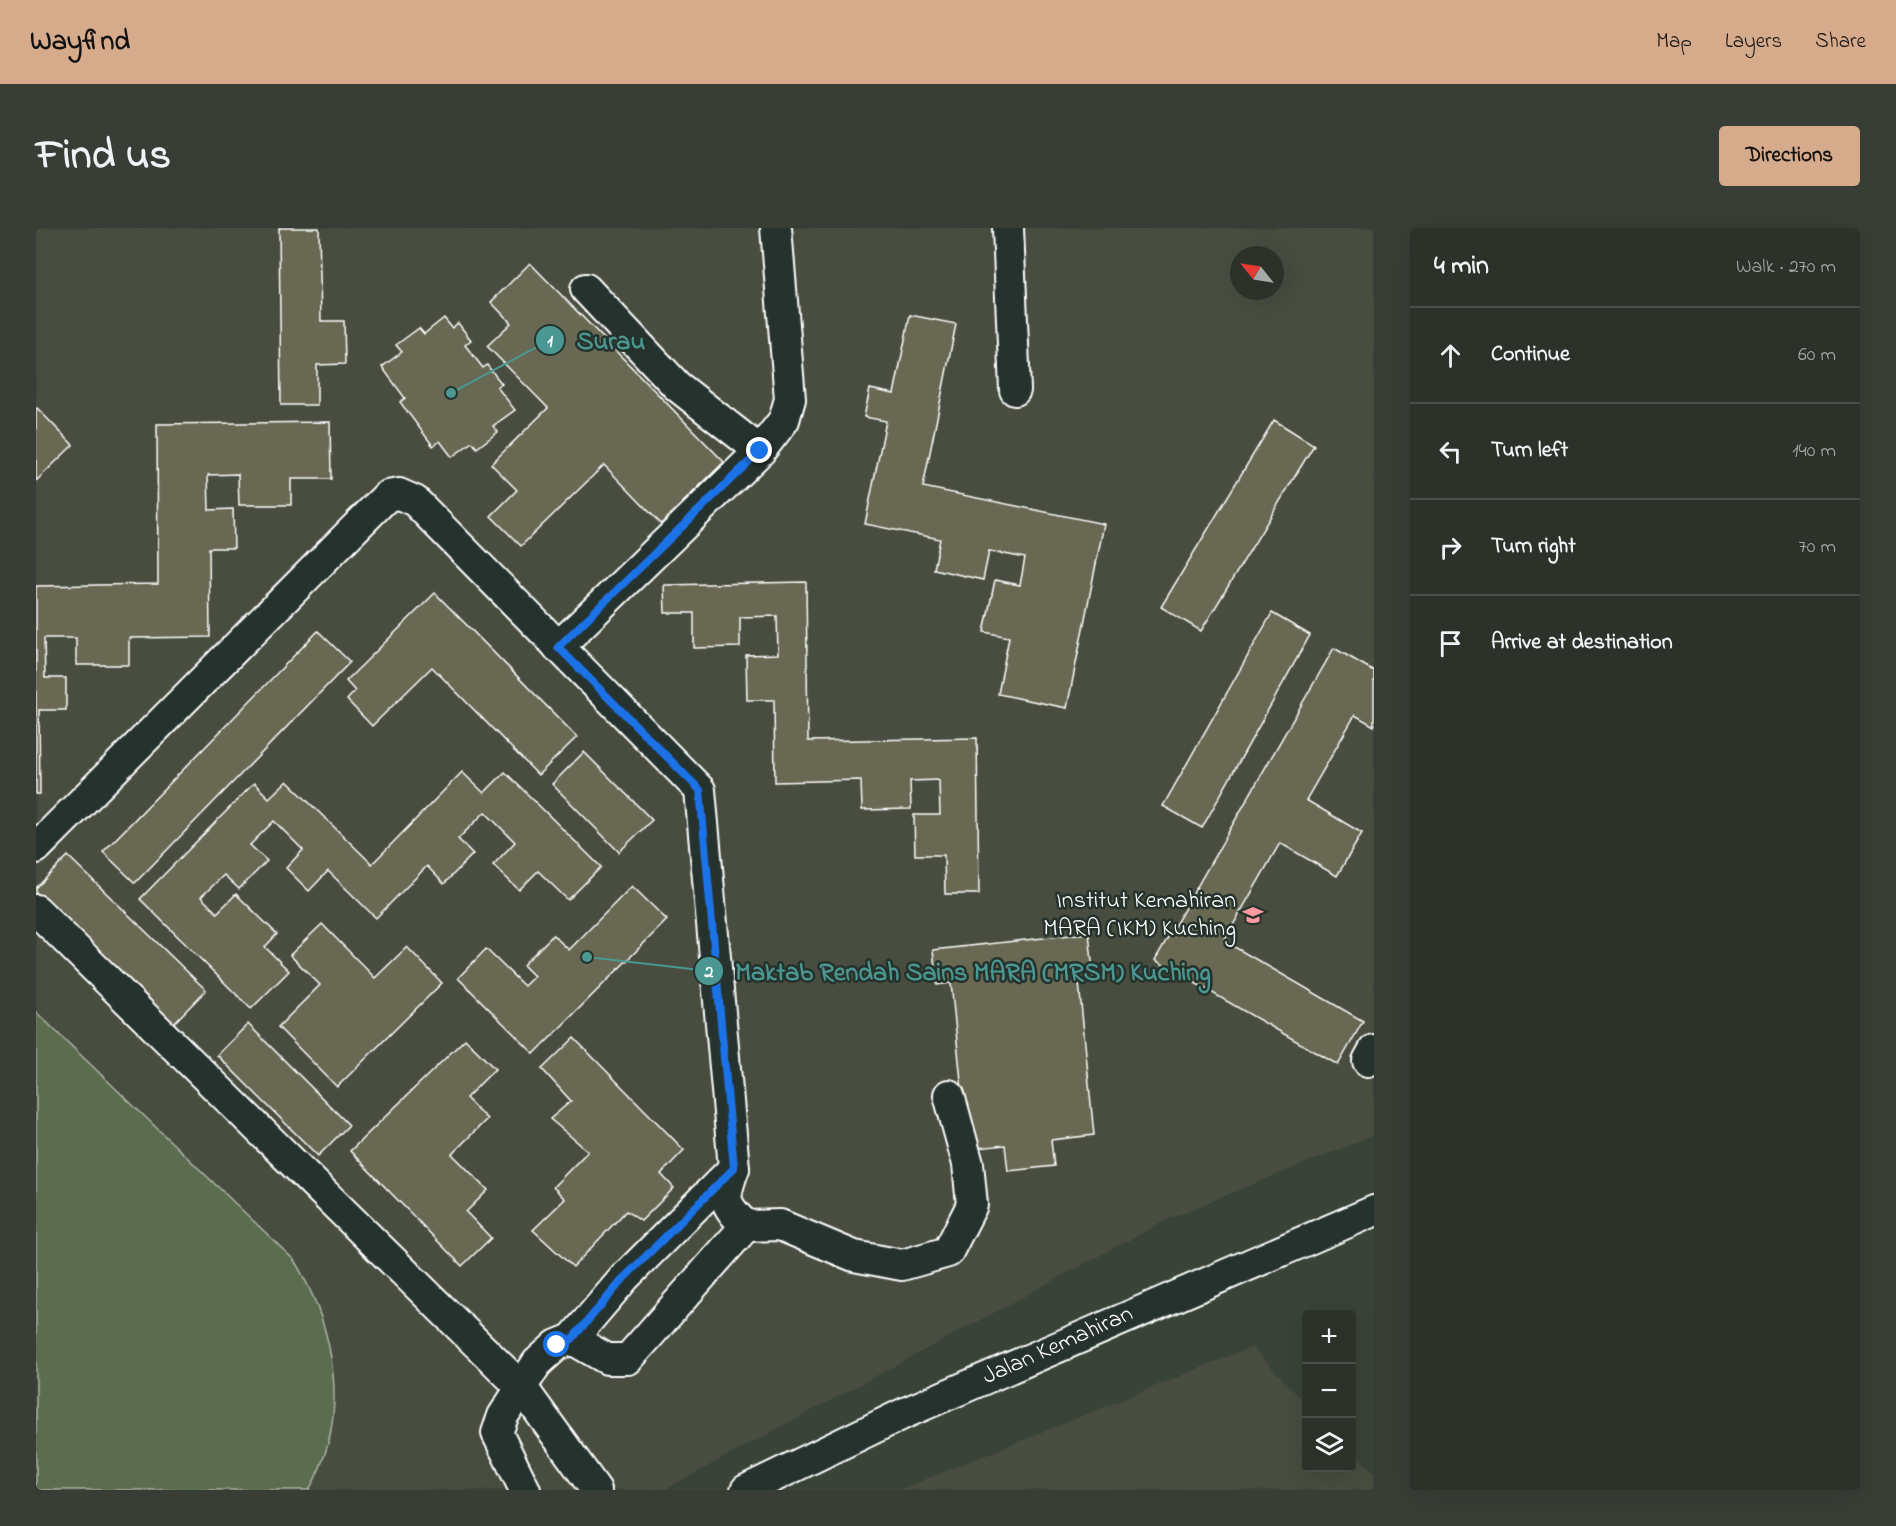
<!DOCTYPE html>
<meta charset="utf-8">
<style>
body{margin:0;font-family:"Indie Flower",sans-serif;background:#383e36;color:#f1f3f6}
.controls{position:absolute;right:18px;bottom:18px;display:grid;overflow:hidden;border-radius:6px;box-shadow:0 6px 24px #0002}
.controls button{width:54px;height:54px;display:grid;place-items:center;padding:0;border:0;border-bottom:2px solid #484d47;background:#2c322a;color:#f1f3f6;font:30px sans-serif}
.compass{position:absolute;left:1194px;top:18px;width:54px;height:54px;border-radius:50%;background:#2c322a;box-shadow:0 6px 24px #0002;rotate:300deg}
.stop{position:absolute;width:18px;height:18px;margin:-14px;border:4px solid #1a73e8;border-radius:50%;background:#fff}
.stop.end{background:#1a73e8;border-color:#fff;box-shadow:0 2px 6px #0008}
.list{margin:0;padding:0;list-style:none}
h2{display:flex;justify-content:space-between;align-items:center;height:78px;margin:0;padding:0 24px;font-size:26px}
h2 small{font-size:20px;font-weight:400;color:#a6aaa8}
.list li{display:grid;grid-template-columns:39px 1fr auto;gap:18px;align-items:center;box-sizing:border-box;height:96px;padding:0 24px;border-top:2px solid #484d47}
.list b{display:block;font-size:22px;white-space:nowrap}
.list em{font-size:20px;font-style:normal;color:#a6aaa8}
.icon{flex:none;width:33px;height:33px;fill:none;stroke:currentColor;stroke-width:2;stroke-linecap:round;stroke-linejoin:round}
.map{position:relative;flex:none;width:1338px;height:1262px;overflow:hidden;border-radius:6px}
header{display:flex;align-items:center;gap:36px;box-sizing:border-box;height:84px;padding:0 30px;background:#d6ab8b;color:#111}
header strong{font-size:28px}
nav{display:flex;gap:33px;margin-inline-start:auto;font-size:21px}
.intro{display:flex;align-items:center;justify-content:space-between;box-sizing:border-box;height:144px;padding:0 36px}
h1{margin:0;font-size:42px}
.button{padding:15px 27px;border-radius:6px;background:#d6ab8b;color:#111;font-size:21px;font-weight:700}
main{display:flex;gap:36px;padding:0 36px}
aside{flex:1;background:#2c322a;border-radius:6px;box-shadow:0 6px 24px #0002}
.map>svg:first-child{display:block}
.built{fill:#484e40;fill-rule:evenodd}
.green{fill:#5c6c4f;stroke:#aeb6a7;stroke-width:1.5}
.building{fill:#686852;stroke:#fff;stroke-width:1.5}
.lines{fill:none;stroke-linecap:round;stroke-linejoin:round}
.minor-casing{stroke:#fff;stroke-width:34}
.minor{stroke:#26332d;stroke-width:30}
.route{stroke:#1a73e8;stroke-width:8}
.labels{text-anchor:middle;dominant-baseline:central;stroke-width:5;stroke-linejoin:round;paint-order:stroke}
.poi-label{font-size:24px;fill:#fff;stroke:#26332d;text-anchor:end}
.street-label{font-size:24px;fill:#fff;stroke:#26332d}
.leader{fill:none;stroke:#4b9892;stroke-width:2}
.callout-dot{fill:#4b9892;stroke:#26332d;stroke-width:2}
.mark-label{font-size:18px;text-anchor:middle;font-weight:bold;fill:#fff}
.callout-label{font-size:26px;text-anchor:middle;font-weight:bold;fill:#4b9892;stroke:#26332d;stroke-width:5;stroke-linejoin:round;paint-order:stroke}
</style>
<header>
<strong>Wayfind</strong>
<nav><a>Map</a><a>Layers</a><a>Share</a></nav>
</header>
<div class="intro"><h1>Find us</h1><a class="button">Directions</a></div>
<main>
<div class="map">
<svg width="1338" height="1262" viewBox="0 0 1338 1262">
<rect width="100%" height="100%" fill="#3a4338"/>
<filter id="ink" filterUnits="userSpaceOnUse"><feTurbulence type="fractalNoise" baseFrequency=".0167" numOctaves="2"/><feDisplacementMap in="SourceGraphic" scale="12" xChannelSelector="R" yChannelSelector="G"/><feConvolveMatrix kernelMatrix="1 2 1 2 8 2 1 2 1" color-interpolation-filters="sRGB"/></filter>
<g filter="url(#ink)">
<g class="built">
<path d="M0 0H1338V907L1132 991 628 1262H0ZM1203 27H1239V63H1203Z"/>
<polygon points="1216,1119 1270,1175 1270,1240 1316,1240 1316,1222 1338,1245 1338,1262 863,1262"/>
</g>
<path class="green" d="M0 784 258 1032C300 1101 315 1189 273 1262H0Z"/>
<g class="building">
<polygon points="243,0 283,0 285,93 308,93 309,136 281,137 281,177 245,177"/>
<polygon points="494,35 688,234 625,296 568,237 485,318 455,288 481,262 455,236 512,180 451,118 475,95 455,74"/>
<polygon points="874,87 920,96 887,259 1068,296 1031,480 962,466 973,409 948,404 959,352 984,357 989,330 953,323 947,352 898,341 904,311 829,296 850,193 828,189 834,161 858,166"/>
<polygon points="408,90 416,100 422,95 435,112 429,117 447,140 451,137 466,156 461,159 479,182 457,198 462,204 441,220 436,214 416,229 404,213 397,218 364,174 369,170 346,139 366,124 360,117 383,100 388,106"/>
<polygon points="1,180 37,217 0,253 0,181"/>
<polygon points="1238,192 1278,217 1165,403 1125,379"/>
<polygon points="294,194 295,251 255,251 255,277 203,277 202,246 172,247 173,282 197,281 198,320 173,320 174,409 93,410 93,437 40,437 40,410 8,410 9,450 30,450 30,482 3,482 4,566 0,566 0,358 122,356 121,196"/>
<polygon points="770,354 772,513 941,510 943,666 909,666 908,627 879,627 878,587 904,587 903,552 874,553 875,581 826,582 825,552 739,554 738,472 711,472 710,427 742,426 741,388 704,389 704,419 658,420 658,385 629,385 628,357"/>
<polygon points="399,365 541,509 502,547 396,439 336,498 311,472 319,463 310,453"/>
<polygon points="1236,385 1274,407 1166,600 1127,578"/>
<polygon points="282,403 314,434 99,655 67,624"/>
<polygon points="1298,420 1338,443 1338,498 1319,487 1270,572 1326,605 1301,648 1244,615 1188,713 1327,793 1302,837 1119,732"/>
<polygon points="548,524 616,592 583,624 516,556"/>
<polygon points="426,544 448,565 469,544 565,639 532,672 502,643 483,662 457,637 479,614 449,584 422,611 437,626 408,656 391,638 340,690 292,643 273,663 250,640 267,622 238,593 214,617 231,633 203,661 188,647 165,669 181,685 200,666 241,706 229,719 253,743 215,781 104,671 218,555 233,570 251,553 336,636"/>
<polygon points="32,628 170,762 136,797 0,664 0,660"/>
<polygon points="596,658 631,692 498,826 422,750 450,721 488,758 498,748 487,737 517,707 533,722"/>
<polygon points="286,696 339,750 371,719 406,755 301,859 242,799 284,757 254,727"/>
<polygon points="1053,705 1058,753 1043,755 1058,907 1015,912 1018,938 972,943 969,917 932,921 915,755 901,757 897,722"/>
<polygon points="212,796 313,897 282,928 181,827"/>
<polygon points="538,810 648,922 625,946 638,960 605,993 590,983 537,1039 497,1002 529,971 517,959 552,923 514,891 535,873 506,841"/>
<polygon points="429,811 459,841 430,870 451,891 416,926 452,962 430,984 455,1010 426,1038 314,923"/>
</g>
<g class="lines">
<g class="minor-casing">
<g id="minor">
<polyline points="972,0 979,162"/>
<polyline points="550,61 641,158 724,223"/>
<polyline points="522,419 724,223 748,192 754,171 740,0"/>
<polyline points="0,620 351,268 363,266 379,273 664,562 698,940 589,1049 536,1111 521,1117 501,1135 467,1188 461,1205 489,1262"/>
<polyline points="0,682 487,1161 560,1262"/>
<polyline points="1332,833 1338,822"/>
<path d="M698 940C687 971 686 974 710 998L744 997 818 1028 866 1037 912 1024 936 977 932 936 913 867"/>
<polyline points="536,1111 571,1131 592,1131 710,998"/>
<polyline points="710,1262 869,1185 1338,983"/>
</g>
</g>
<use href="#minor" class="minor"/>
</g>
</g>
<g class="lines" filter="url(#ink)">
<polyline class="route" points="521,1117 536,1111 589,1049 698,940 664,562 522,419 724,223"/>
</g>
<defs>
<g id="university-bare" transform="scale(1.62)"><path d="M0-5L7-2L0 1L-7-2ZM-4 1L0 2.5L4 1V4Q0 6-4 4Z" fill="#ff9aa2" stroke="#26332d" stroke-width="2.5" paint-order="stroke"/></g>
</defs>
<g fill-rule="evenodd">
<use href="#university-bare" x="1217" y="687"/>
</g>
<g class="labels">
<g class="poi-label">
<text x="1200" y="673">Institut Kemahiran<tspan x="1200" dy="28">MARA (IKM) Kuching</tspan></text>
</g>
<g class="street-label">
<text transform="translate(1022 1118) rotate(-24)">Jalan Kemahiran</text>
</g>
</g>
<path class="leader" d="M415 165L514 112M551 729L673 743"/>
<g class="callout-dot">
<circle cx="415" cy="165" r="6"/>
<circle cx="551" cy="729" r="6"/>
<circle cx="514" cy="112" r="15"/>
<circle cx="673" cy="743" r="15"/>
</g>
<g class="mark-label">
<text x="514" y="118">1</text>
<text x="673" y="749">2</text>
</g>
<g class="callout-label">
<text x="575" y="121">Surau</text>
<text x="937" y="752">Maktab Rendah Sains MARA (MRSM) Kuching</text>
</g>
</svg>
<div class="controls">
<button>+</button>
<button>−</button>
<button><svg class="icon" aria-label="layers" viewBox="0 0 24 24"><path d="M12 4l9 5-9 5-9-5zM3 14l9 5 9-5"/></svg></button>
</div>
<svg class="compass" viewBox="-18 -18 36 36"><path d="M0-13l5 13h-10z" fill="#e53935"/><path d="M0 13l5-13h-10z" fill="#a6aaa8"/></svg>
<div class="stop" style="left:521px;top:1117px"></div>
<div class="stop end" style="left:724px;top:223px"></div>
</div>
<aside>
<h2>4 min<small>Walk · 270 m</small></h2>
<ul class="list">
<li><svg class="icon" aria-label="ahead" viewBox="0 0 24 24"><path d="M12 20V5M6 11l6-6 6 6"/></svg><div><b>Continue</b></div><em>60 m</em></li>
<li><svg class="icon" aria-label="left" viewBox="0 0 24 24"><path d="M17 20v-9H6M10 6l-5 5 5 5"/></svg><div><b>Turn left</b></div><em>140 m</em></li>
<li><svg class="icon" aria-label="right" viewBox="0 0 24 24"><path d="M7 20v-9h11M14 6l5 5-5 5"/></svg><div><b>Turn right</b></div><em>70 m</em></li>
<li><svg class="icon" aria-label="arrive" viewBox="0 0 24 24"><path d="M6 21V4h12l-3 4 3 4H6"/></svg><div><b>Arrive at destination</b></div></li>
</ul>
</aside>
</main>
